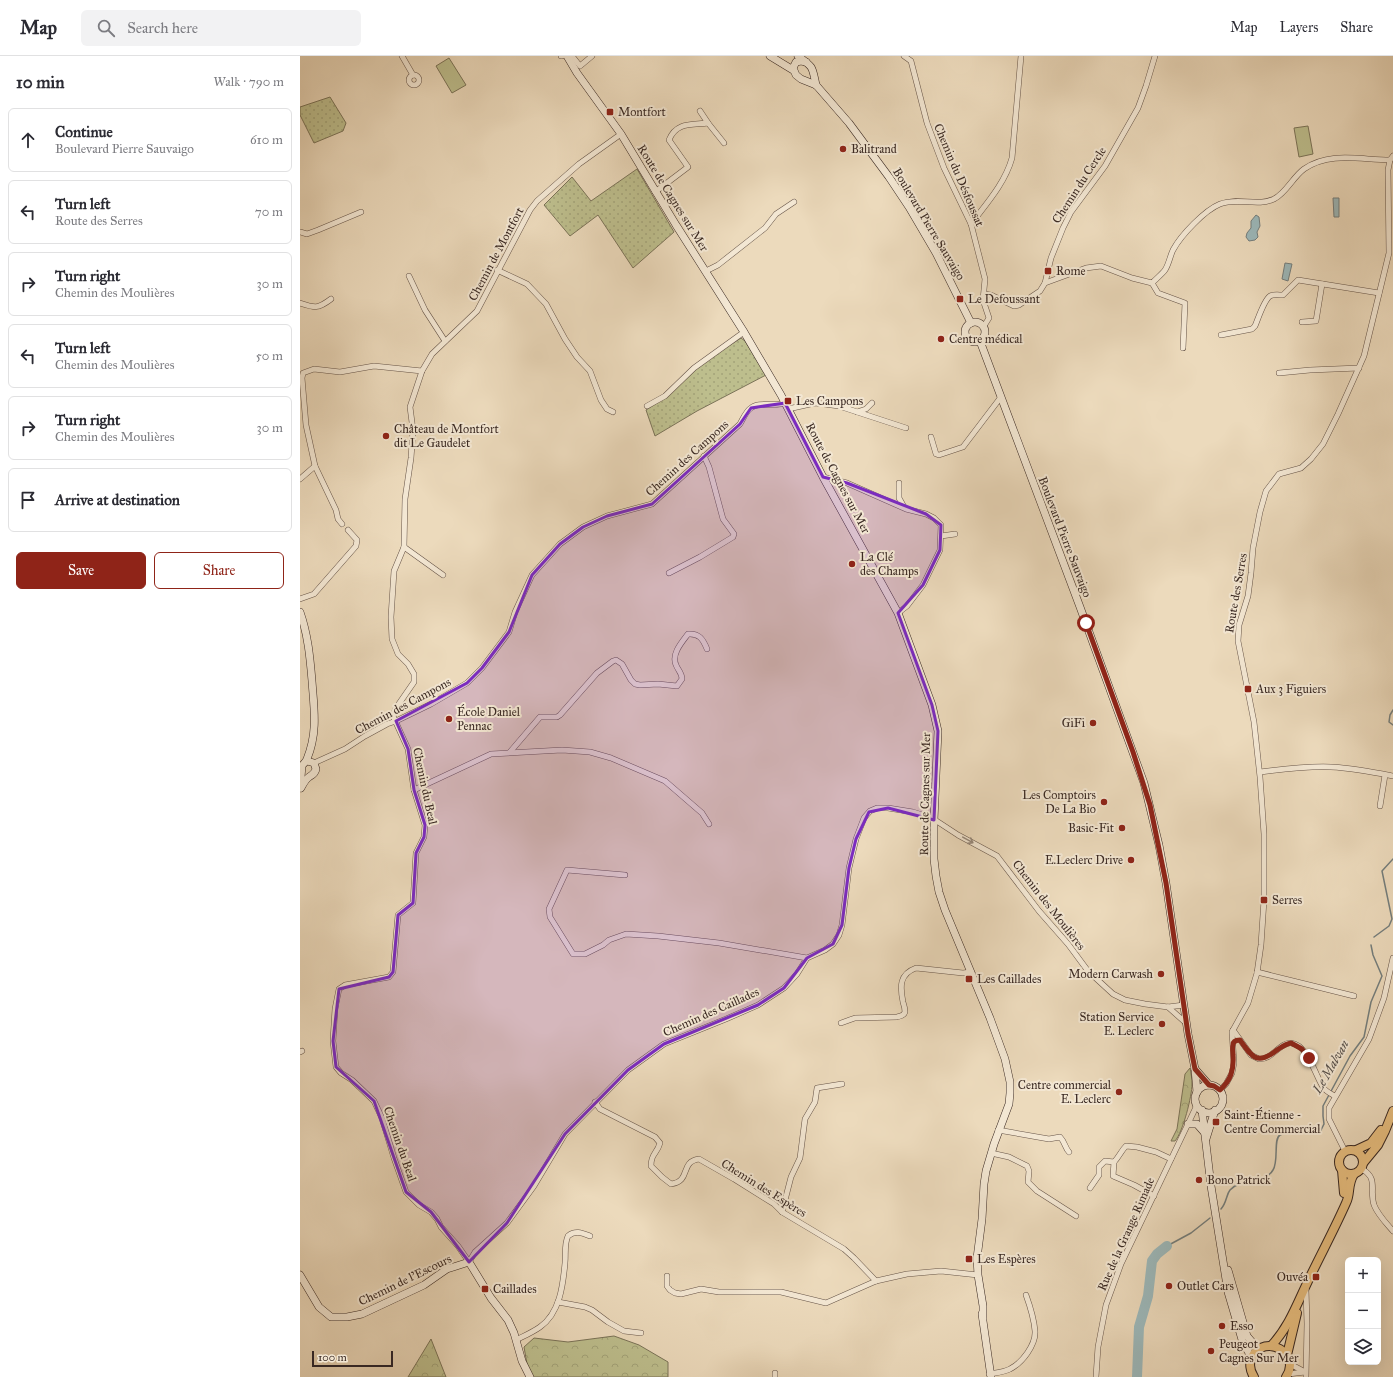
<!DOCTYPE html>
<meta charset="utf-8">
<style>
body{margin:0;font-family:"IM FELL Great Primer",serif;background:#f2f2f3;color:#2b2b33}
.controls{position:absolute;right:12px;bottom:12px;display:grid;overflow:hidden;border-radius:6px;box-shadow:0 4px 16px #0002}
.controls button{width:36px;height:36px;display:grid;place-items:center;padding:0;border:0;border-bottom:1px solid #e1e1e2;background:#fff;color:#2b2b33;font:20px sans-serif}
.scale{position:absolute;left:12px;bottom:10px;width:81px;box-sizing:border-box;padding-left:4px;border:2px solid #392822;border-top:0;font-size:11px;line-height:14px;white-space:nowrap;color:#392822;-webkit-text-stroke:3px #f3e7d3;paint-order:stroke}
.stop{position:absolute;width:12px;height:12px;margin:-9px;border:3px solid #8f2418;border-radius:50%;background:#fff}
.stop.end{background:#8f2418;border-color:#fff;box-shadow:0 1px 4px #0008}
.list{margin:0;padding:0;list-style:none}
h2{display:flex;justify-content:space-between;align-items:center;height:52px;margin:0;padding:0 16px;font-size:17px}
h2 small{font-size:13px;font-weight:400;color:#7c7c81}
.list li{display:grid;grid-template-columns:26px 1fr auto;gap:12px;align-items:center;box-sizing:border-box;height:64px;margin:0 8px 8px;padding:0 8px;border:1px solid #e1e1e2;border-radius:6px}
.list b{display:block;font-size:15px;white-space:nowrap}
.list p{margin:0;font-size:13px;white-space:nowrap;color:#7c7c81}
.list em{font-size:13px;font-style:normal;color:#7c7c81}
.actions{display:flex;gap:8px;padding:12px 16px}
.actions a{flex:1;padding:9px 0;border:1px solid #8f2418;border-radius:6px;text-align:center;font-size:14px;color:#8f2418}
.actions .main{background:#8f2418;color:#fff}
.icon{flex:none;width:22px;height:22px;fill:none;stroke:currentColor;stroke-width:2;stroke-linecap:round;stroke-linejoin:round}
.map{position:relative;flex:none;width:1093px;height:1321px;overflow:hidden}
header{display:flex;align-items:center;gap:24px;box-sizing:border-box;height:56px;padding:0 20px;background:#fff;border-bottom:1px solid #e1e1e2}
header strong{font-size:19px}
nav{display:flex;gap:22px;margin-inline-start:auto;font-size:14px}
.search{width:280px;height:36px;background:#f2f2f3;display:flex;align-items:center;gap:10px;box-sizing:border-box;padding:0 14px;border-radius:6px;color:#7c7c81;font-size:15px}
main{display:flex}
aside{flex:1;background:#fff}
.map>svg:first-child{display:block}
.grass{fill:url(#grass-dots);stroke:#7b7358}
.forest{fill:url(#forest-crowns);stroke:#7b7358}
.pitch{fill:#bdbe8d;stroke:#7b7358}
.water{fill:#9cb8ba;stroke:#747e7d}
.lines{fill:none;stroke-linecap:round;stroke-linejoin:round}
.stream{stroke:#747e7d;stroke-width:1.5}
.river{stroke:#9cb8ba;stroke-width:10}
.street-casing{stroke:#665448;stroke-width:6}
.secondary-casing{stroke:#392822;stroke-width:8}
.primary-casing{stroke:#392822;stroke-width:10}
.street{stroke:#f3e7d3;stroke-width:5}
.secondary{stroke:#f3e7d3;stroke-width:7}
.primary{stroke:#e6bd7e;stroke-width:8}
.oneway{stroke:#96887a}
.route{stroke:#8f2418;stroke-width:5}
.marked{fill:#7b2cbf;fill-opacity:0.2;stroke:#7b2cbf;stroke-width:3;stroke-linejoin:round}
.poi-dot{fill:#8f2418;stroke:#f3e7d3;stroke-width:1.5}
.labels{text-anchor:middle;dominant-baseline:central;stroke-width:4;stroke-linejoin:round;paint-order:stroke}
.poi-label{font-size:12px;fill:#392822;stroke:#f3e7d3;text-anchor:start}
.street-label{font-size:12px;fill:#392822;stroke:#f3e7d3}
.water-label{font-size:13px;font-style:italic;fill:#524c48;stroke:#f3e7d3}
</style>
<header>
<strong>Map</strong>
<div class="search"><svg class="icon" aria-label="search" viewBox="0 0 24 24"><circle cx="10" cy="10" r="6"/><path d="M15 15l6 6"/></svg>Search here</div>
<nav><a>Map</a><a>Layers</a><a>Share</a></nav>
</header>
<main>
<aside>
<h2>10 min<small>Walk · 790 m</small></h2>
<ul class="list">
<li><svg class="icon" aria-label="ahead" viewBox="0 0 24 24"><path d="M12 20V5M6 11l6-6 6 6"/></svg><div><b>Continue</b><p>Boulevard Pierre Sauvaigo</p></div><em>610 m</em></li>
<li><svg class="icon" aria-label="left" viewBox="0 0 24 24"><path d="M17 20v-9H6M10 6l-5 5 5 5"/></svg><div><b>Turn left</b><p>Route des Serres</p></div><em>70 m</em></li>
<li><svg class="icon" aria-label="right" viewBox="0 0 24 24"><path d="M7 20v-9h11M14 6l5 5-5 5"/></svg><div><b>Turn right</b><p>Chemin des Moulières</p></div><em>30 m</em></li>
<li><svg class="icon" aria-label="left" viewBox="0 0 24 24"><path d="M17 20v-9H6M10 6l-5 5 5 5"/></svg><div><b>Turn left</b><p>Chemin des Moulières</p></div><em>50 m</em></li>
<li><svg class="icon" aria-label="right" viewBox="0 0 24 24"><path d="M7 20v-9h11M14 6l5 5-5 5"/></svg><div><b>Turn right</b><p>Chemin des Moulières</p></div><em>30 m</em></li>
<li><svg class="icon" aria-label="arrive" viewBox="0 0 24 24"><path d="M6 21V4h12l-3 4 3 4H6"/></svg><div><b>Arrive at destination</b></div></li>
</ul>
<div class="actions"><a class="main">Save</a><a>Share</a></div>
</aside>
<div class="map">
<svg width="1093" height="1321" viewBox="0 0 1093 1321">
<defs>
<pattern id="grass-dots" width="8" height="8" patternUnits="userSpaceOnUse"><rect width="8" height="8" fill="#bdbe8d"/><path d="M2 2h.1M6 6h.1" fill="none" stroke="#a3a379" stroke-width="1.8" stroke-linecap="round"/></pattern>
<pattern id="forest-crowns" width="20" height="18" patternUnits="userSpaceOnUse"><rect width="20" height="18" fill="#bdbe8d"/><path d="M2 6a3 3 0 1 1 6 0M12 15a3 3 0 1 1 6 0" fill="none" stroke="#a3a379"/></pattern>
</defs>
<rect width="100%" height="100%" fill="#ecdabc"/>
<filter id="stains"><feTurbulence type="fractalNoise" baseFrequency=".005" numOctaves="4"/><feColorMatrix values="0 0 0 0 .2 0 0 0 0 .09 0 0 0 0 .02 0 0 0 .5 -.17"/></filter>
<radialGradient id="worn" r=".72"><stop offset=".6" stop-color="#630" stop-opacity="0"/><stop offset="1" stop-color="#630" stop-opacity=".3"/></radialGradient>
<g class="grass">
<polygon points="30,41 46,67 43,75 14,87 0,59 0,51"/>
<polygon points="337,113 374,176 333,212 298,159 270,180 244,149 272,121 291,145"/>
<polygon points="441,282 445,285 466,319 397,355 355,380 346,354 367,341 389,319 413,300"/>
</g>
<g class="forest">
<path d="M890 1012C891 1017 892 1023 892 1028 892 1040 883 1076 875 1085H871L877 1073 885 1018Z"/>
<polygon points="314,1280 339,1289 368,1306 368,1321 233,1321 227,1308 224,1291 234,1282 268,1286"/>
<polygon points="131,1283 146,1321 108,1321"/>
</g>
<g class="pitch">
<polygon points="149,2 166,29 152,37 136,10"/>
<polygon points="1008,70 1013,98 999,101 994,72"/>
</g>
<g class="water">
<polygon points="1033,142 1039,142 1039,161 1034,161"/>
<polygon points="956,159 959,161 960,170 957,176 958,181 955,184 949,185 946,181 947,177 951,172 951,165"/>
<polygon points="985,207 992,208 988,225 982,223"/>
</g>
<g class="lines">
<g class="stream">
<polyline points="1093,654 1090,659 1089,666 1093,669"/>
<polyline points="1074,881 1089,870 1092,863 1082,815 1093,803"/>
<path d="M921 1153C927 1146 926 1139 930 1134 942 1121 964 1129 973 1114 979 1105 973 1083 980 1079 992 1073 1008 1079 1020 1076L1024 1068 1023 1060V1050L1050 1000 1064 981 1071 946 1082 920 1073 899 1071 889"/>
<polyline points="867,1190 891,1177 910,1162"/>
</g>
<polyline class="river" points="837,1321 839,1271 848,1240 852,1205 857,1198 867,1190"/>
<g class="street-casing">
<g id="street">
<polyline points="102,0 113,19"/>
<polyline points="261,0 262,0"/>
<polyline points="272,0 280,10 292,0"/>
<polyline points="604,0 611,5 627,67 644,112 671,168 685,223 683,244 689,262 684,270"/>
<circle cx="114" cy="24" r="5"/>
<polyline points="400,55 408,67"/>
<polyline points="321,78 279,108 237,145 230,154 177,255 132,298 122,315 110,351 113,374 111,402 105,443 104,491 94,515 91,561 92,583 98,598 108,608 114,618 114,626 96,652 93,660 108,693 114,734 125,769 124,781 116,797 113,847 98,859 93,916 89,921 45,929 39,933 35,953 33,985 36,1011 41,1017 52,1024 74,1045 82,1062 94,1102 106,1136 119,1149 131,1156 137,1163 141,1171 158,1190 169,1206 175,1196 207,1167 234,1130 265,1078 328,1014 364,988 426,963 458,949 484,932 497,918 507,902 525,894 533,888 539,879 542,869 549,812 556,783 564,762 570,755 577,752 588,752 613,756 632,762 658,779 697,800 739,855 768,888 788,915 813,938 825,944 845,948 868,951 884,949"/>
<path d="M355 136 388 111 369 84C376 66 391 69 408 67L424 87"/>
<path d="M671 168C687 147 705 127 712 102L721 0"/>
<polyline points="0,176 7,178 18,174 61,156"/>
<polyline points="197,214 227,228 246,248 265,283 277,301 290,315 301,344 307,353 313,356"/>
<polyline points="406,215 418,209 465,172 476,158 494,146"/>
<polyline points="109,220 125,254 145,285"/>
<path d="M745 227 786 212 801 210 832 222 852 227C856 223 862 218 865 214 869 208 870 200 873 194 881 179 905 154 920 148 938 141 957 151 974 143 986 137 993 121 1004 113 1030 95 1061 104 1090 104"/>
<polyline points="852,227 858,237 885,247 883,292"/>
<polyline points="684,238 691,239 714,250 719,249 740,235 745,227 751,202 763,172 771,156 805,110 838,52 846,30 855,0"/>
<path d="M0 247C15 252 18 253 31 243"/>
<polyline points="1002,266 1016,265 1022,228"/>
<path d="M921 279 952 273 955 270C958 263 964 244 970 240 973 238 979 239 983 239L998 224 1079 237"/>
<polyline points="979,317 1010,314 1059,312"/>
<polyline points="347,350 365,340 394,312 444,276"/>
<polyline points="488,353 515,347 524,348 539,350 606,372"/>
<polyline points="557,356 566,353 572,347"/>
<polyline points="631,381 636,398 639,399 663,391 701,341"/>
<polyline points="15,410 6,369 2,322 3,317 14,313 40,316 74,310 122,315"/>
<polyline points="523,421 547,427 606,453 626,458 634,462 641,469 640,494 623,529 607,550 598,557"/>
<polyline points="0,423 15,410 36,454 38,463 42,468"/>
<polyline points="599,427 599,442 604,451"/>
<polyline points="641,480 655,478"/>
<polyline points="104,491 143,519"/>
<polyline points="369,517 400,501 433,481 434,478 423,463 409,411 404,400"/>
<polyline points="0,543 14,538 56,490 57,484 48,474"/>
<path d="M210 696 240 661H257L260 659 297 617 313 605 316 604 322 608 331 624 335 628 340 629 358 628 377 630 382 623C382 617 378 614 376 609 371 598 382 586 388 578 399 577 403 583 407 593"/>
<path d="M14 707 45 693 65 680 87 668 96 665 131 648 167 627 182 612 209 576 215 556 232 519 260 488 283 471 307 460 352 448 440 368C443 363 446 355 451 352 458 345 476 351 485 347"/>
<path d="M960 716C983 713 1008 710 1031 711 1052 712 1073 716 1093 720"/>
<polyline points="114,734 191,698 262,694 290,696 311,702 365,725 402,757 409,768"/>
<polyline points="1080,750 1085,719"/>
<polyline points="325,819 267,814 249,853 250,861 273,898 285,898 303,889 309,884 326,878 358,880 419,887 507,902"/>
<polyline points="957,916 1054,940"/>
<polyline points="868,951 886,967"/>
<path d="M541 967 555 962 597 961C600 960 604 960 605 956 605 953 604 949 603 946 600 931 599 918 616 912L663 917 671 916"/>
<path d="M933 974 951 999 959 1003C972 1004 980 986 991 987 1008 989 1015 1019 1023 1031 1025 1035 1031 1038 1035 1040"/>
<polyline points="0,996 2,995"/>
<polyline points="920,1034 926,1028 932,1017 934,1007 932,976 948,947 957,917 961,889 964,844 964,778 960,721 954,666 938,585 939,569 948,540 951,517 953,492 960,456 966,435 979,418 1001,412 1011,403 1023,388 1038,358 1064,300 1089,197 1088,114 1090,104 1093,100"/>
<path d="M295 1046 300 1053 355 1081 360 1087C357 1098 351 1097 351 1110L362 1121 371 1128C392 1125 379 1106 399 1103L434 1123 474 1148 482 1156 544 1193 554 1202 576 1225"/>
<path d="M698 1074 749 1083 760 1081C765 1086 765 1092 769 1096"/>
<polyline points="1045,1095 1029,1063 1029,1052 1069,983 1084,942 1093,902"/>
<polyline points="691,1097 709,1101 727,1110 729,1115 728,1126 737,1135 776,1160"/>
<path d="M814 1106C819 1101 821 1095 826 1090L837 1091 856 1096 871 1103"/>
<path d="M1062 1113C1079 1123 1069 1134 1074 1149 1078 1159 1086 1167 1093 1175"/>
<polyline points="790,1132 799,1119 799,1111 805,1105 814,1106 813,1120 834,1129 854,1140"/>
<polyline points="482,1156 491,1121 500,1102 505,1063 515,1046 517,1032 542,1028"/>
<polyline points="367,1220 367,1230 370,1234 375,1237 381,1238 401,1233 419,1236 481,1236 526,1247 576,1225 607,1218 641,1215 678,1219"/>
<polyline points="1006,1233 1007,1268 1006,1321"/>
<polyline points="258,1246 285,1251 292,1254 308,1266 324,1275 341,1277"/>
<path d="M216 1284C224 1280 233 1276 240 1271 260 1257 263 1229 265 1207 266 1198 264 1188 268 1180 275 1174 282 1177 290 1180"/>
<polyline points="990,1308 1005,1316"/>
<path d="M689 1318C695 1317 705 1316 710 1313 722 1307 736 1289 735 1275 734 1263 730 1250 726 1239"/>
<polyline points="988,1318 1005,1316"/>
<polyline points="475,1321 475,1317"/>
<polyline points="796,1321 798,1291 806,1249 821,1208 897,1049"/>
</g>
</g>
<g class="secondary-casing">
<g id="secondary">
<polyline points="267,0 277,17 321,78 376,169 444,276 481,339 523,421 598,557 632,649 638,675 634,764 634,803 636,820 639,836 645,854 690,962 705,1003 710,1026 710,1037 709,1048 694,1088 686,1115 684,1128 682,1163 677,1202 678,1219 683,1250 683,1262"/>
<polyline points="470,0 493,14"/>
<path d="M498 0C514 12 512 10 516 29"/>
<polyline points="506,6 501,5 496,6 493,12 496,19 501,23 516,29 549,67 589,121 609,151 636,197 671,267"/>
<circle cx="675" cy="276" r="10"/>
<polyline points="680,285 780,551 844,727 859,789 866,827 888,978 895,1013 897,1036"/>
<path d="M0 556C8 579 10 601 12 625 14 653 18 676 7 703 6 706 3 708 2 710L0 732"/>
<path d="M1 732C3 728 6 723 9 721 13 718 15 718 16 713L14 707 7 705"/>
<polyline points="895,1013 909,1029"/>
<circle cx="909" cy="1043" r="14"/>
<polyline points="902,1054 911,1130 928,1236 943,1287 952,1302"/>
<polyline points="888,1068 897,1068 904,1076"/>
<polyline points="906,1083 915,1054"/>
<polyline points="928,1214 947,1280 953,1287 960,1292"/>
<polyline points="0,1219 19,1251 31,1261 47,1261 62,1258 124,1229 147,1213 169,1206 191,1242 208,1264 214,1277 222,1305 230,1321"/>
<polyline points="682,1258 691,1321"/>
</g>
</g>
<g class="primary-casing">
<g id="primary">
<circle cx="1051" cy="1106" r="12"/>
<polyline points="1056,1094 1071,1087 1081,1074"/>
<polyline points="1064,1106 1078,1089 1085,1075 1093,1055"/>
<polyline points="1042,1114 1044,1137"/>
<path d="M971 1290C990 1270 998 1245 1010 1221 1022 1196 1035 1172 1046 1147 1051 1137 1047 1129 1054 1118"/>
<polyline points="987,1299 997,1257"/>
<path d="M954 1321C950 1315 949 1307 952 1301 965 1276 1002 1298 986 1321"/>
</g>
</g>
<use href="#street" class="street"/>
<use href="#secondary" class="secondary"/>
<use href="#primary" class="primary"/>
</g>
<defs><path id="oneway-shaft" d="M-6 0H5M1.5-3L5.5 0L1.5 3" fill="none" stroke-width="1.6" stroke-linecap="round" stroke-linejoin="round"/></defs>
<use class="oneway" href="#oneway-shaft" transform="translate(668 784) rotate(29)"/>
<g class="lines">
<path class="route" d="M786 567 833 696 850 749 866 827 888 978 895 1013 909 1029 914 1030 920 1034C931 1024 934 1014 933 999 933 996 932 992 933 989 933 985 936 984 940 984 952 1001 957 1010 977 994 982 991 985 988 991 987L1002 993 1009 1002"/>
</g>
<path class="marked" d="M485 347 523 421 547 427 626 458 641 469 640 494 623 529 598 557 632 649 638 675 634 764 588 752 569 756 556 783 549 812 542 869 533 888 507 902 484 932 458 949 364 988 328 1014 265 1078 207 1167 169 1206 131 1156 106 1136 74 1045 36 1011 33 985 39 933 89 921 93 916 98 859 113 847 116 797 124 781 125 769 114 734 108 693 96 665 167 627 182 612 209 576 232 519 260 488 283 471 307 460 352 448 440 368 451 352Z"/>
<g class="poi-dot">
<rect x="306" y="52" width="8" height="8" rx="2"/>
<circle cx="543" cy="93" r="4"/>
<rect x="744" y="211" width="8" height="8" rx="2"/>
<rect x="656" y="239" width="8" height="8" rx="2"/>
<circle cx="641" cy="283" r="4"/>
<rect x="484" y="341" width="8" height="8" rx="2"/>
<circle cx="86" cy="380" r="4"/>
<circle cx="552" cy="508" r="4"/>
<rect x="944" y="629" width="8" height="8" rx="2"/>
<circle cx="149" cy="663" r="4"/>
<circle cx="793" cy="667" r="4"/>
<circle cx="804" cy="746" r="4"/>
<circle cx="822" cy="772" r="4"/>
<circle cx="831" cy="804" r="4"/>
<rect x="960" y="840" width="8" height="8" rx="2"/>
<circle cx="861" cy="918" r="4"/>
<rect x="665" y="919" width="8" height="8" rx="2"/>
<circle cx="862" cy="968" r="4"/>
<circle cx="819" cy="1036" r="4"/>
<rect x="912" y="1062" width="8" height="8" rx="2"/>
<circle cx="899" cy="1124" r="4"/>
<rect x="665" y="1199" width="8" height="8" rx="2"/>
<rect x="1012" y="1217" width="8" height="8" rx="2"/>
<circle cx="869" cy="1230" r="4"/>
<rect x="181" y="1229" width="8" height="8" rx="2"/>
<circle cx="922" cy="1270" r="4"/>
<circle cx="911" cy="1295" r="4"/>
</g>
<g class="labels">
<g class="poi-label">
<text x="318" y="56">Montfort</text>
<text x="551" y="93">Balitrand</text>
<text x="756" y="215">Rome</text>
<text x="668" y="243">Le Defoussant</text>
<text x="649" y="283">Centre médical</text>
<text x="496" y="345">Les Campons</text>
<text x="94" y="373">Château de Montfort<tspan x="94" dy="14">dit Le Gaudelet</tspan></text>
<text x="560" y="501">La Clé<tspan x="560" dy="14">des Champs</tspan></text>
<text x="956" y="633">Aux 3 Figuiers</text>
<text x="157" y="656">École Daniel<tspan x="157" dy="14">Pennac</tspan></text>
<text x="785" y="667" text-anchor="end">GiFi</text>
<text x="796" y="739" text-anchor="end">Les Comptoirs<tspan x="796" dy="14">De La Bio</tspan></text>
<text x="814" y="772" text-anchor="end">Basic-Fit</text>
<text x="823" y="804" text-anchor="end">E.Leclerc Drive</text>
<text x="972" y="844">Serres</text>
<text x="853" y="918" text-anchor="end">Modern Carwash</text>
<text x="677" y="923">Les Caillades</text>
<text x="854" y="961" text-anchor="end">Station Service<tspan x="854" dy="14">E. Leclerc</tspan></text>
<text x="811" y="1029" text-anchor="end">Centre commercial<tspan x="811" dy="14">E. Leclerc</tspan></text>
<text x="924" y="1059">Saint-Étienne -<tspan x="924" dy="14">Centre Commercial</tspan></text>
<text x="907" y="1124">Bono Patrick</text>
<text x="677" y="1203">Les Espères</text>
<text x="1008" y="1221" text-anchor="end">Ouvéa</text>
<text x="877" y="1230">Outlet Cars</text>
<text x="193" y="1233">Caillades</text>
<text x="930" y="1270">Esso</text>
<text x="919" y="1288">Peugeot<tspan x="919" dy="14">Cagnes Sur Mer</tspan></text>
</g>
<g class="street-label">
<text transform="translate(659 119) rotate(67)">Chemin du Désfoussat</text>
<text transform="translate(779 129) rotate(-57)">Chemin du Cercle</text>
<text transform="translate(373 142) rotate(58)">Route de Cagnes sur Mer</text>
<text transform="translate(629 168) rotate(59)">Boulevard Pierre Sauvaigo</text>
<text transform="translate(196 198) rotate(-62)">Chemin de Montfort</text>
<text transform="translate(387 402) rotate(-42)">Chemin des Campons</text>
<text transform="translate(538 422) rotate(62)">Route de Cagnes sur Mer</text>
<text transform="translate(765 481) rotate(69)">Boulevard Pierre Sauvaigo</text>
<text transform="translate(936 537) rotate(-80)">Route des Serres</text>
<text transform="translate(103 650) rotate(-28)">Chemin des Campons</text>
<text transform="translate(125 730) rotate(78)">Chemin du Beal</text>
<text transform="translate(625 738) rotate(-89)">Route de Cagnes sur Mer</text>
<text transform="translate(749 849) rotate(52)">Chemin des Moulières</text>
<text transform="translate(411 956) rotate(-24)">Chemin des Caillades</text>
<text transform="translate(100 1088) rotate(71)">Chemin du Beal</text>
<text transform="translate(464 1132) rotate(32)">Chemin des Espères</text>
<text transform="translate(826 1178) rotate(-66)">Rue de la Grange Rimade</text>
<text transform="translate(105 1224) rotate(-26)">Chemin de l'Escours</text>
</g>
<g class="water-label">
<text transform="translate(1031 1011) rotate(-60)">Le Malvan</text>
</g>
</g>
<rect width="100%" height="100%" filter="url(#stains)"/>
<rect width="100%" height="100%" fill="url(#worn)"/>
</svg>
<div class="controls">
<button>+</button>
<button>−</button>
<button><svg class="icon" aria-label="layers" viewBox="0 0 24 24"><path d="M12 4l9 5-9 5-9-5zM3 14l9 5 9-5"/></svg></button>
</div>
<div class="scale">100 m</div>
<div class="stop" style="left:786px;top:567px"></div>
<div class="stop end" style="left:1009px;top:1002px"></div>
</div>
</main>
